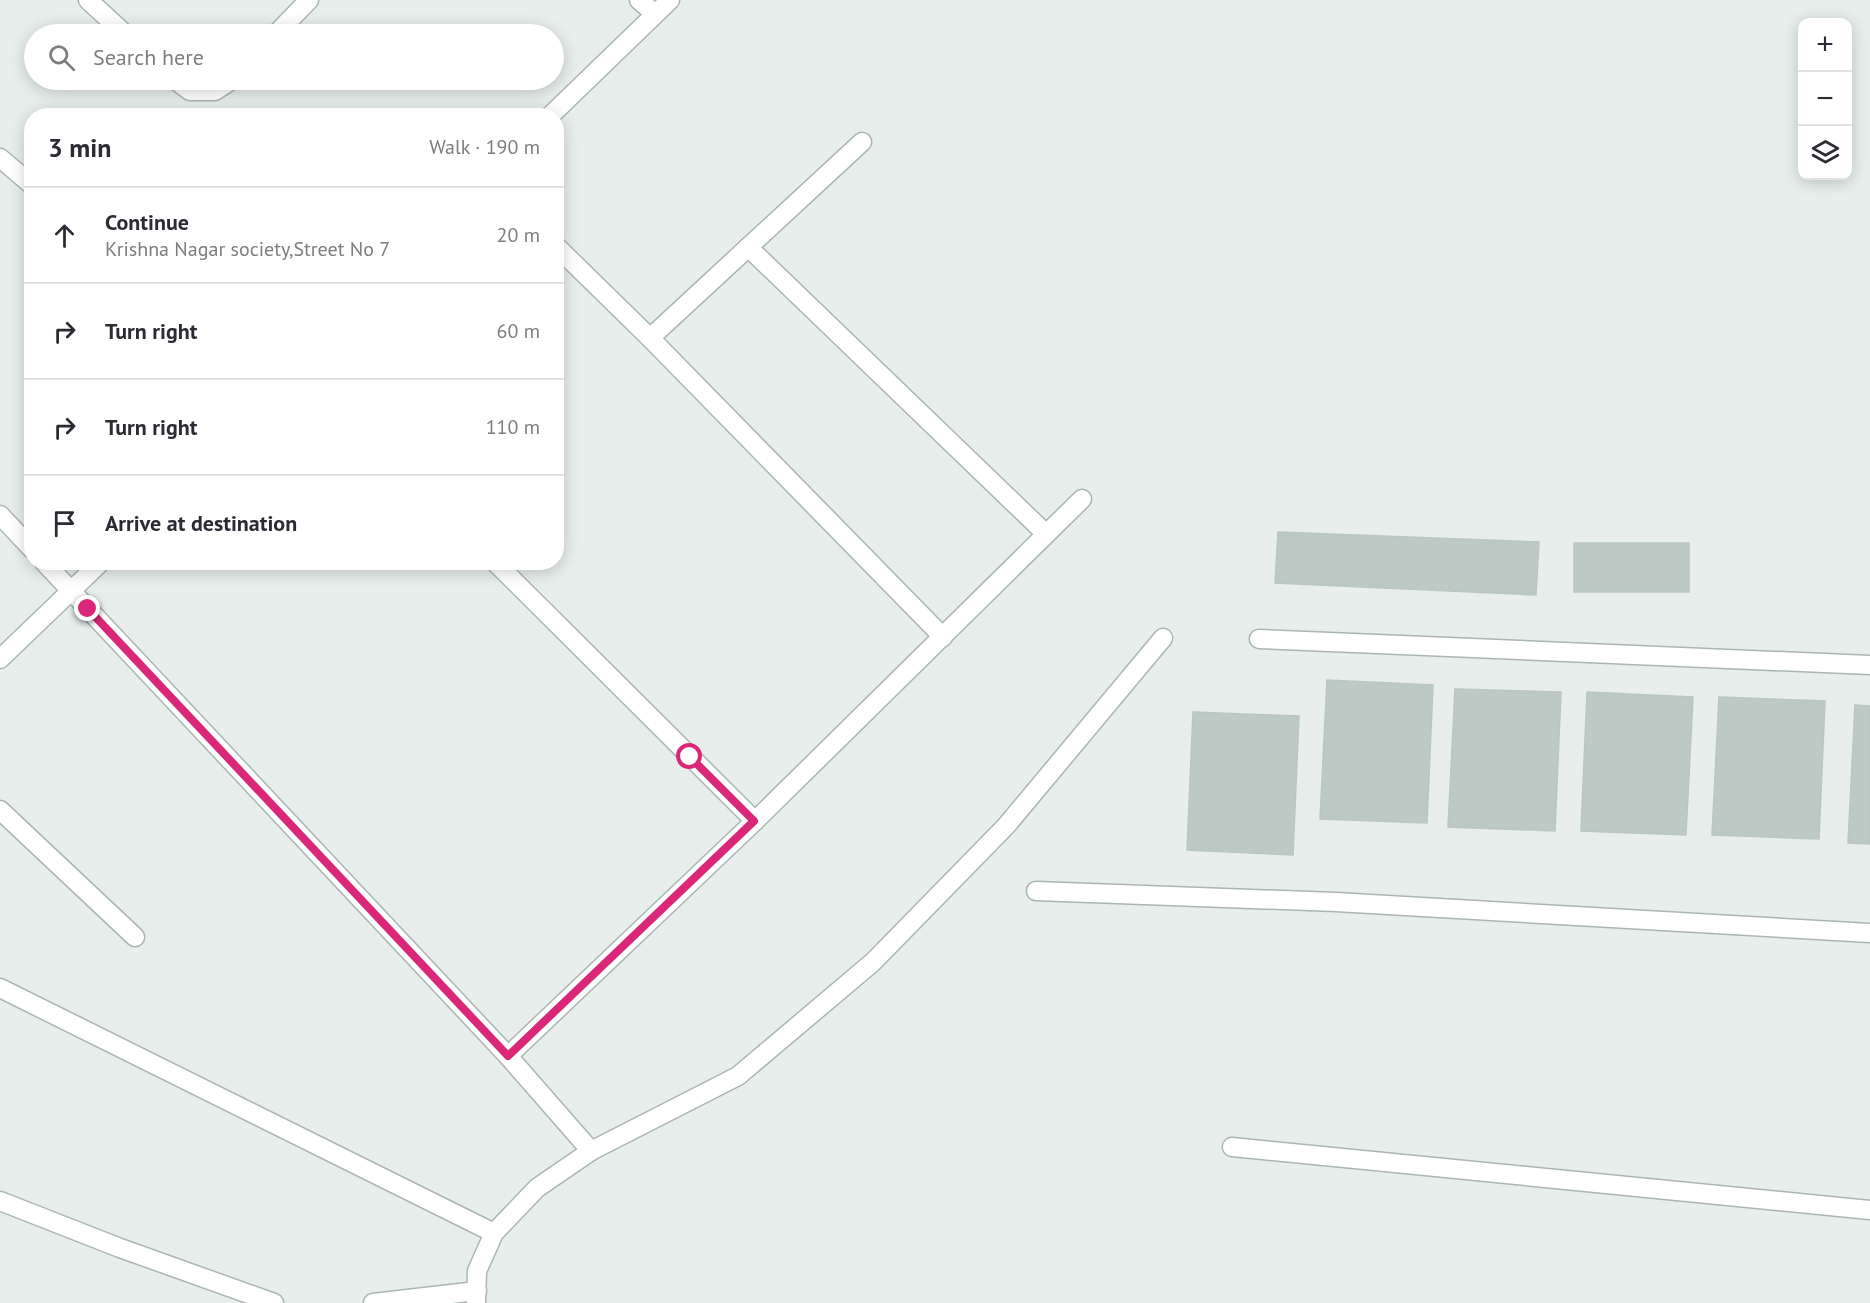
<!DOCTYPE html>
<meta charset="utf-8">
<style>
body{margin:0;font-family:"PT Sans",sans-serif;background:#f7f7f7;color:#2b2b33}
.controls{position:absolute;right:18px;top:18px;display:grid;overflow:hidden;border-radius:12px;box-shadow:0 3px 15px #0003}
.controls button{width:54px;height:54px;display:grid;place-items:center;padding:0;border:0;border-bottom:2px solid #e1e1e2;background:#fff;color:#2b2b33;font:30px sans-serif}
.stop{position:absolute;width:18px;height:18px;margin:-14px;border:4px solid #db2777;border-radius:50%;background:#fff}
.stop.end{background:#db2777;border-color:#fff;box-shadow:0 2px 6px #0008}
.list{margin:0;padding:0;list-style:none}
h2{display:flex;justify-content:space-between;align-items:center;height:78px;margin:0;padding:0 24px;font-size:26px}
h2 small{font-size:20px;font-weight:400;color:#7c7c81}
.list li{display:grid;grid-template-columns:39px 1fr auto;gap:18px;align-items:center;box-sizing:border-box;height:96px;padding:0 24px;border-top:2px solid #e1e1e2}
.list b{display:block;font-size:22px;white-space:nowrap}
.list p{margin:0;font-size:20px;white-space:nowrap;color:#7c7c81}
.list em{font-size:20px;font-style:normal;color:#7c7c81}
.icon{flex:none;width:33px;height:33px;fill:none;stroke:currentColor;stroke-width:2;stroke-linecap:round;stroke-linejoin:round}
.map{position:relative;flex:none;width:1870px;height:1303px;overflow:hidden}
.search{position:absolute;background:#fff;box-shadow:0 3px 15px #0003;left:24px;top:24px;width:540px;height:66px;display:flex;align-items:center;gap:15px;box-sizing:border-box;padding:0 21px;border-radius:33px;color:#7c7c81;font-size:22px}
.panel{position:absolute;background:#fff;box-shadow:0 3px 15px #0003;left:24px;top:108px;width:540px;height:462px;border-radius:24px}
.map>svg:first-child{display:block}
.building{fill:#bcc9c4;stroke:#b9c7c1;stroke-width:1.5}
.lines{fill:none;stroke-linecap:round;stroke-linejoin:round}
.street-casing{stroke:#aab6b2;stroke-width:21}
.street{stroke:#fff;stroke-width:18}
.route{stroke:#db2777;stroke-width:8}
</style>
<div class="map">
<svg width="1870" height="1303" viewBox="0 0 1870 1303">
<rect width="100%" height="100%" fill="#e7eeeb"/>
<g class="building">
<polygon points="1278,532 1539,542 1536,595 1275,583"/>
<rect x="1574" y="543" width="115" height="49"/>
<polygon points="1327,680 1433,685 1427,823 1320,819"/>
<polygon points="1455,689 1561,692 1555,831 1448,827"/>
<polygon points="1587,692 1693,697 1686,835 1581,831"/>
<polygon points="1719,697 1825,701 1819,839 1712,835"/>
<polygon points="1855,705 1870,706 1870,844 1848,843"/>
<polygon points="1193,712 1299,716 1293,855 1187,850"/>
</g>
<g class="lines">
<g class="street-casing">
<g id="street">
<polyline points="88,0 125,34"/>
<polyline points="639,0 655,14"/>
<polyline points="276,34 309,0"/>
<polyline points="175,80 190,91 215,91 232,80"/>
<polyline points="550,116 670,0"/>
<polyline points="0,158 32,185"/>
<polyline points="556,246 650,338 943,637"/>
<polyline points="748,247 1046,534"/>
<polyline points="650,338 862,142"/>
<polyline points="0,515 32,549"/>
<polyline points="44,562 508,1056 591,1151"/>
<polyline points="495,562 755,821"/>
<polyline points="1259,639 1870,665"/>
<polyline points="0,659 101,562"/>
<polyline points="0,810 135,937"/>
<polyline points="1036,891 1336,902 1870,933"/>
<polyline points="0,988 494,1233"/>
<polyline points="508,1056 755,821 1082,499"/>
<polyline points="1232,1147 1870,1210"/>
<polyline points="0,1201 120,1248 274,1303"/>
<polyline points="373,1303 477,1291"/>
<polyline points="476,1303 477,1271 494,1233 537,1188 591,1151 738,1076 873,962 1006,826 1163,638"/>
</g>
</g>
<use href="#street" class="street"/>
</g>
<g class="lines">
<polyline class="route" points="88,609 508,1056 754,821 690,757"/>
</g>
</svg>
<div class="controls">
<button>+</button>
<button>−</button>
<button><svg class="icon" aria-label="layers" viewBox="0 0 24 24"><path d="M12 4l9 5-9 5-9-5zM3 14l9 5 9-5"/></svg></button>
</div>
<div class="stop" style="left:690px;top:757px"></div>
<div class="stop end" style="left:88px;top:609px"></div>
<div class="search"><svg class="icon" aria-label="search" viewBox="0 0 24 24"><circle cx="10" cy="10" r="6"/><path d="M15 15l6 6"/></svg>Search here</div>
<section class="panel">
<h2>3 min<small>Walk · 190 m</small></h2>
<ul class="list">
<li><svg class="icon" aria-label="ahead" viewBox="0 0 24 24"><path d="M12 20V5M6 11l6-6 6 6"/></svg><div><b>Continue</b><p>Krishna Nagar society,Street No 7</p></div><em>20 m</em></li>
<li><svg class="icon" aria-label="right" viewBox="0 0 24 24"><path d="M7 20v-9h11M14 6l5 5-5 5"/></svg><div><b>Turn right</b></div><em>60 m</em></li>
<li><svg class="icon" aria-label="right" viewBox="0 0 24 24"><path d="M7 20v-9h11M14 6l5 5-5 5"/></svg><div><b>Turn right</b></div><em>110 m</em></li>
<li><svg class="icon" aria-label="arrive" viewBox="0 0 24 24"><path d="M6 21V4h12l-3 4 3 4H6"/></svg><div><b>Arrive at destination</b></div></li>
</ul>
</section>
</div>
